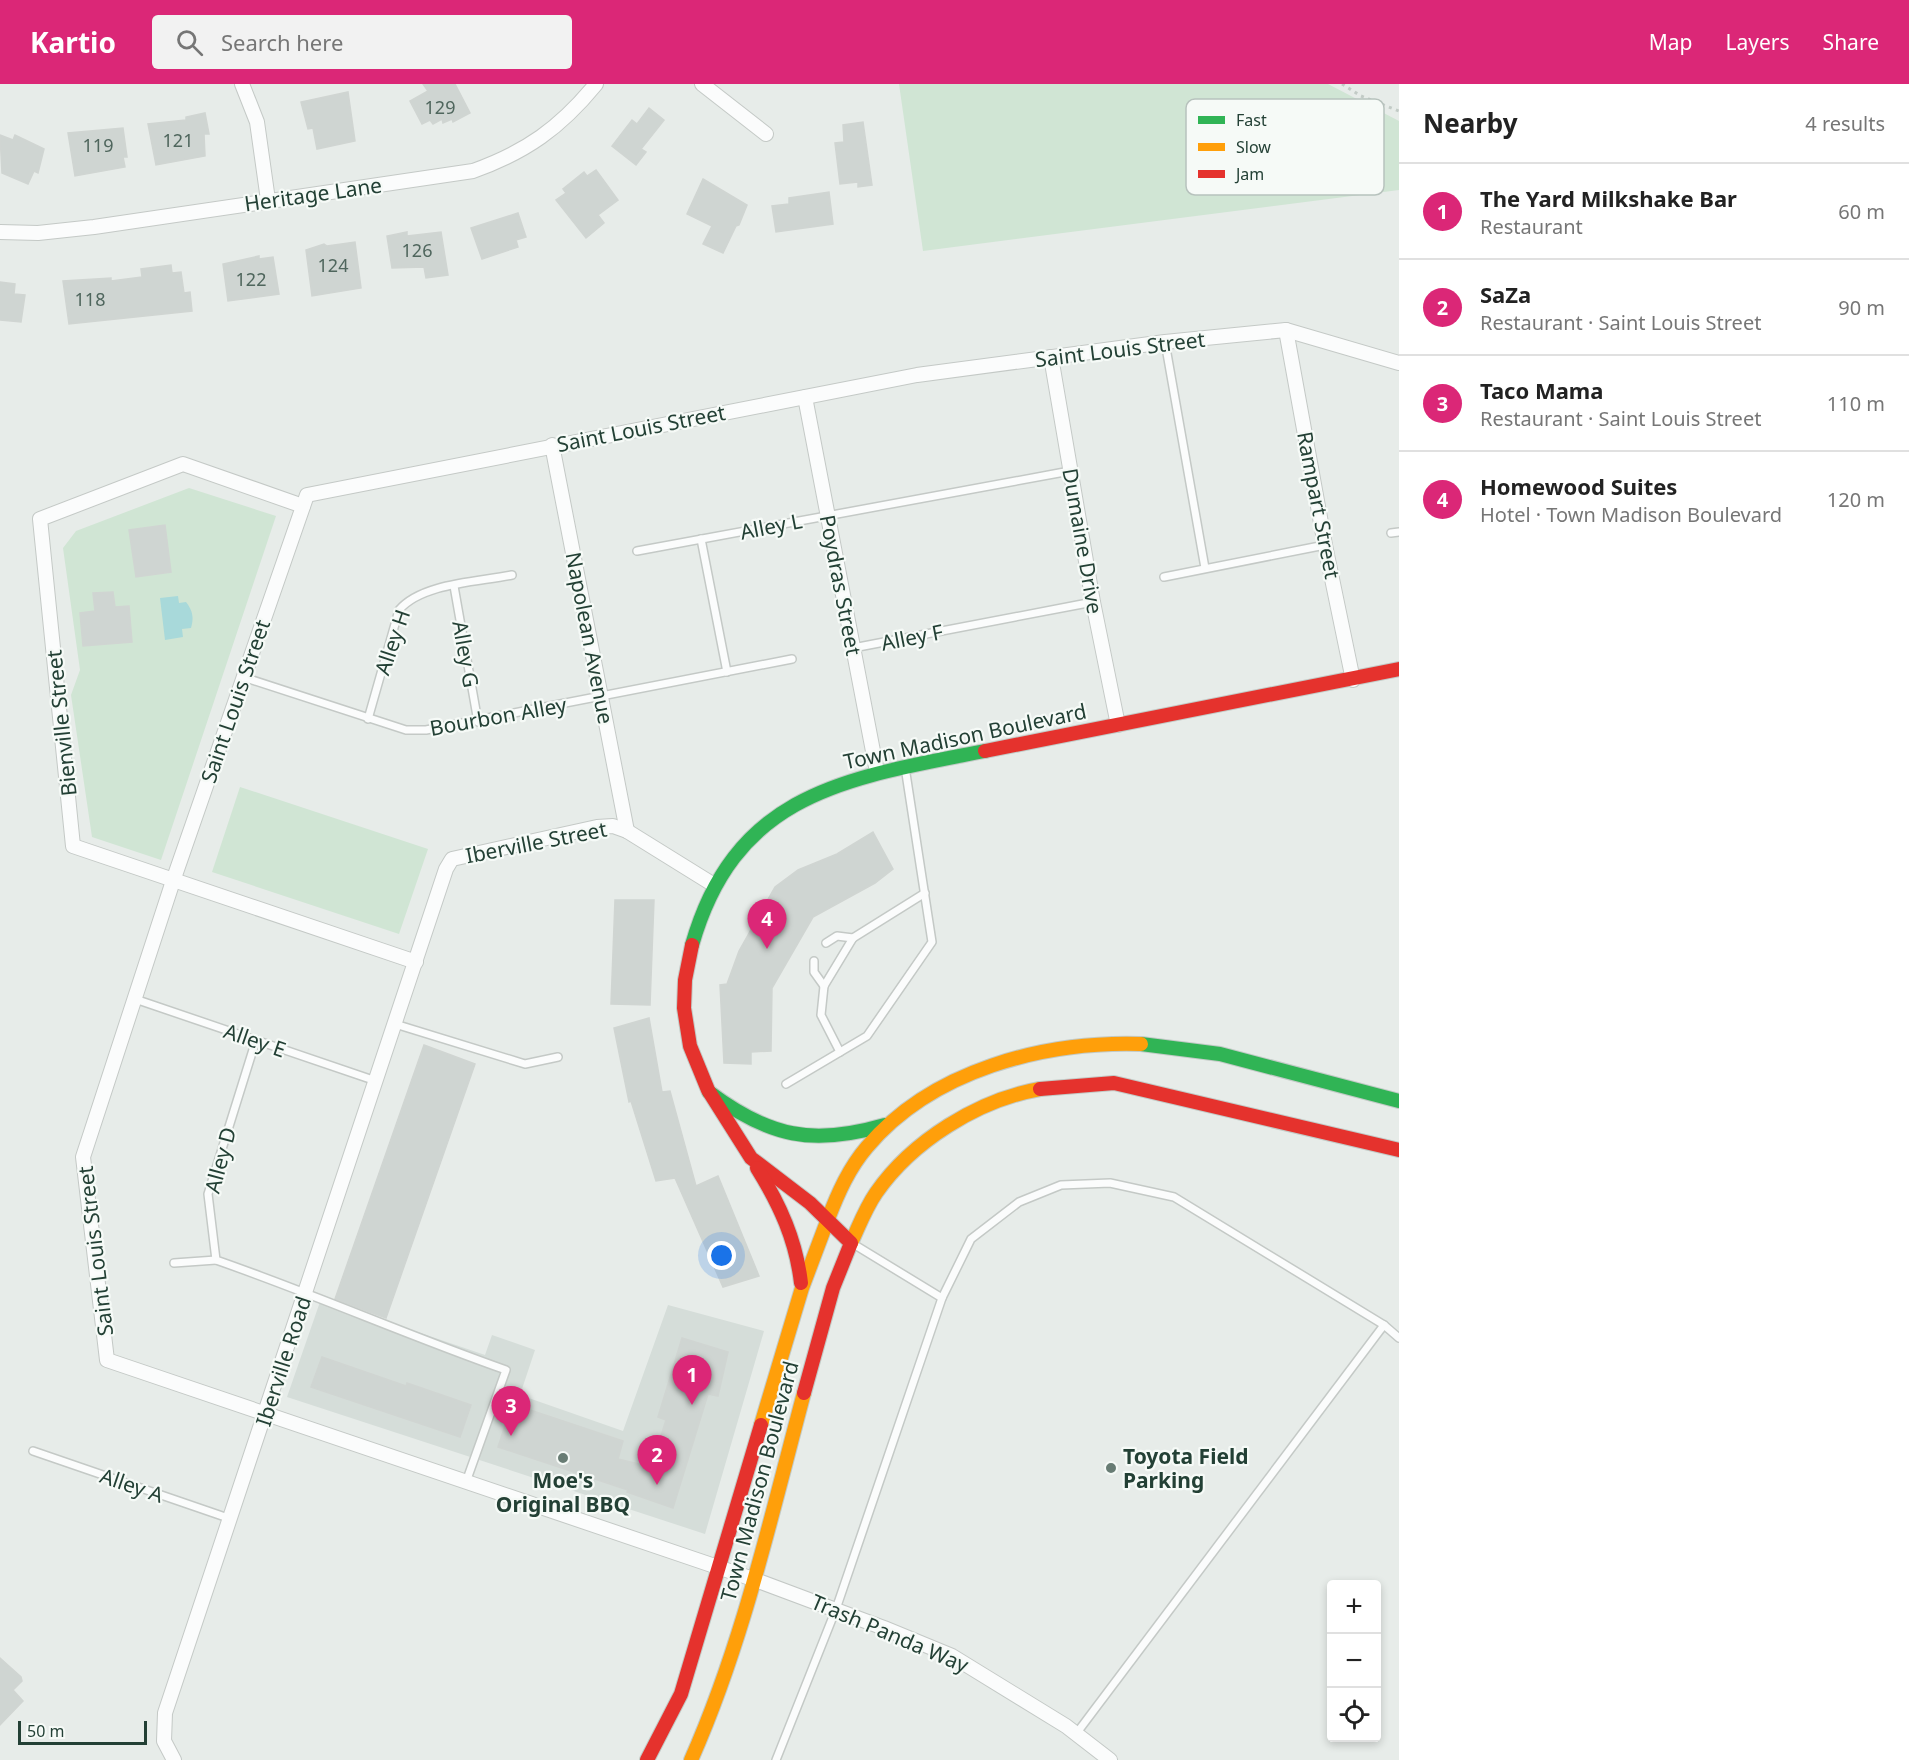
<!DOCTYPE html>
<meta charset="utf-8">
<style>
body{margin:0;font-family:"Noto Sans",sans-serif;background:#f2f2f2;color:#222}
.controls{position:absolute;right:18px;bottom:18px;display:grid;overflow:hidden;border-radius:6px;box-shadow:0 3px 9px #0003}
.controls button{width:54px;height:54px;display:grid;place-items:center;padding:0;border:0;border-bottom:2px solid #e0e0e0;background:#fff;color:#222;font:30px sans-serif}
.scale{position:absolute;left:18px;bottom:15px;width:129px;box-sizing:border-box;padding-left:6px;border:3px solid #234035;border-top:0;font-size:16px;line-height:21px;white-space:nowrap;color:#234035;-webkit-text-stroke:4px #f6faf7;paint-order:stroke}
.you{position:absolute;left:722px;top:1172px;width:21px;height:21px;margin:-15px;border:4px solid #fff;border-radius:50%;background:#1a73e8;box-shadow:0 0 0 9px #1a73e833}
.badge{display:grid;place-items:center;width:39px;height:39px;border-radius:50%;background:#db2777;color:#fff;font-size:20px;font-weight:700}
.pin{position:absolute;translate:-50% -50px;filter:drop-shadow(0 2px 3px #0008)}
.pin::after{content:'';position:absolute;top:32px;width:21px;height:18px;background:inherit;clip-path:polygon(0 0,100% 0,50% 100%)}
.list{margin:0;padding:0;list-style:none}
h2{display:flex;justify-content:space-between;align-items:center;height:78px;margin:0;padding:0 24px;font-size:26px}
h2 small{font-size:20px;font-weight:400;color:#767676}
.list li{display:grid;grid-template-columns:39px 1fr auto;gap:18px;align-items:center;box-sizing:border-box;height:96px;padding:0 24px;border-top:2px solid #e0e0e0}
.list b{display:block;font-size:22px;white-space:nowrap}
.list p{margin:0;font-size:20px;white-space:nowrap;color:#767676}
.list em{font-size:20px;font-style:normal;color:#767676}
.icon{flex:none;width:33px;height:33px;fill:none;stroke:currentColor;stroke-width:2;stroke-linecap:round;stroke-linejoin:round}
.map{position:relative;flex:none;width:1399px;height:1676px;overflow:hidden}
header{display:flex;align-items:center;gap:36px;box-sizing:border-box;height:84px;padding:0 30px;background:#db2777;color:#fff}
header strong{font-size:28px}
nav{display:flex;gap:33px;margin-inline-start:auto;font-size:21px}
.search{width:420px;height:54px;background:#f2f2f2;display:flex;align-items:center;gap:15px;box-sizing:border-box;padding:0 21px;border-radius:6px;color:#767676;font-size:22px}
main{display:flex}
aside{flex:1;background:#fff}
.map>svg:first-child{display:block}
.built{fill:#d5ddd9}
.green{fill:#d0e5d4}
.water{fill:#a8d9da}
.building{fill:#cfd5d2;stroke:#d0d5d2;stroke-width:1.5}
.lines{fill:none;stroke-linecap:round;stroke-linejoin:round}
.lane-casing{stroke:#c4c9c6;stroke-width:10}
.street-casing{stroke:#c4c9c6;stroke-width:16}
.fast-casing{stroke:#c2cac6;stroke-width:16}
.slow-casing{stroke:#c2cac6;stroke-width:16}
.jam-casing{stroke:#c2cac6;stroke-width:16}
.path{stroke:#c2cbc6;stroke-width:3;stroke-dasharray:3 4.5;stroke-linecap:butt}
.lane{stroke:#fbfcfc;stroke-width:7}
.street{stroke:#fbfcfc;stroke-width:14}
.fast{stroke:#30b455;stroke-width:14}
.slow{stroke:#ff9f0a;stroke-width:14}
.jam{stroke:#e5322d;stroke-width:14}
.poi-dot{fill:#687c74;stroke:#f6faf7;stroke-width:2}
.labels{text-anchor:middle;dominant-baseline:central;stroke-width:4.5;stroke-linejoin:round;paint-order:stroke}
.number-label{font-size:18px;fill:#4f665d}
.street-label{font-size:21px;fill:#234035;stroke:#f6faf7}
.poi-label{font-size:21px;font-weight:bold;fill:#234035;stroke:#f6faf7;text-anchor:start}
.key{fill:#f6faf7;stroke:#b7c2bd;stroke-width:1.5}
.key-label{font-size:16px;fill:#234035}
</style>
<header>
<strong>Kartio</strong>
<div class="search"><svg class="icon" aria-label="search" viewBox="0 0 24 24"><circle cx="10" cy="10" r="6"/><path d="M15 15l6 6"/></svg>Search here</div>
<nav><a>Map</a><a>Layers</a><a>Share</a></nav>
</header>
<main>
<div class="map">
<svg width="1399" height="1676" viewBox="0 0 1399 1676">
<rect width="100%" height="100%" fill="#e7ece9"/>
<polygon class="built" points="321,1215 485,1271 492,1251 535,1266 520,1311 623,1347 668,1221 764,1247 705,1450 287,1313"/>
<g class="green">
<polygon points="899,0 1328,0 1399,37 1399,106 923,167"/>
<polygon points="189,404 276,432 161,776 92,753 71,611 80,586 63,464 76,447"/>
<polygon points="240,703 428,765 399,850 212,788"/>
</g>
<path class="water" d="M178 512 179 519 186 518C193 527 194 534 191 544L182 545 183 553 165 556 160 514Z"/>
<g class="building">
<polygon points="423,0 455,0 470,29 453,38 452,35 443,39 442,35 433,40 430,36 422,40 410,17 428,7"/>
<polygon points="348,8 355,57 317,65 313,44 308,45 301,18"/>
<polygon points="649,24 664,36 641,65 646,68 636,81 612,62 632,36 637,40"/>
<polygon points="205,29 209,50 204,50 205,72 156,81 148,40 186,36 186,33"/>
<polygon points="863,38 872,101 858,103 858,98 840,100 835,59 844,58 843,41"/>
<polygon points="123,44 127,73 123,73 125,83 75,92 68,49"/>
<polygon points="0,51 13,56 15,51 44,65 38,89 34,87 28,100 2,89"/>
<polygon points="596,86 618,116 598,131 604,139 586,154 556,116 566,109 563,105 584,88 587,92"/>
<polygon points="703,95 747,121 739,141 736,142 723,169 703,160 712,142 687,130"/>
<polygon points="829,108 833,140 776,148 772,122 789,120 789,114"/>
<polygon points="518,129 526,153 516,156 518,163 482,175 471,144"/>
<polygon points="407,148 407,152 441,148 448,191 426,194 424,183 392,184 387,152"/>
<polygon points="355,158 361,204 312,212 306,166 324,160 327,162"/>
<polygon points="259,172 259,175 273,173 279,210 228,217 223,180"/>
<polygon points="171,181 172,189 181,188 184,209 190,208 192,227 69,240 63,197 111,194 111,197 142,193 141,185"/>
<polygon points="0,198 15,200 14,210 25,211 21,238 0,236"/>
<polygon points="165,441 171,488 136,493 129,446"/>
<polygon points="113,508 115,523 129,522 132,558 83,562 80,529 95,527 93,509"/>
<polygon points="873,748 893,785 875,799 813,833 772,904 771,967 751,968 751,980 724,979 720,901 727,900 739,867 775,803 798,786 837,770"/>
<polygon points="615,816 654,816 650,921 611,920"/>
<polygon points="649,934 662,1008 670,1007 696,1102 718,1092 759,1192 723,1203 675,1094 656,1097 631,1017 629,1018 614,944"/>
<polygon points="424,961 475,980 386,1234 335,1215"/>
<polygon points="682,1254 728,1268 718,1312 708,1310 673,1424 627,1408 628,1406 498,1363 512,1320 623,1357 618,1375 651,1383 666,1336 658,1333"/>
<polygon points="322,1273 406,1302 407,1299 471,1321 460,1353 311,1303"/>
<polygon points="0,1574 21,1593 22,1597 13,1606 23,1617 0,1641"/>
</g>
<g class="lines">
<g class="lane-casing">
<g id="lane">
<polyline points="1165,258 1205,484"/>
<polyline points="1391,449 1399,448"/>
<polyline points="701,455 727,588"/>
<polyline points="637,467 1070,387"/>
<polyline points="1164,493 1325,461"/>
<polyline points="454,502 478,638"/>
<polyline points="853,564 1093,518"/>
<polyline points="243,593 406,646 426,646 792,575"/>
<path d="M368 635 399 526C422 499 478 498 512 491"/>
<polyline points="826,859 837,852 853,854"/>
<polyline points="814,877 814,888 824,902"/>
<polyline points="135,915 376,997"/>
<polyline points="395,940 525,980 558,973"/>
<path d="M256 956 208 1110 216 1176C314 1210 409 1252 506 1286L466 1398"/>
<polyline points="840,968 821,931 824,902 853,854 925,809"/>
<polyline points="786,1000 867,952 932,858 905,683"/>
<polyline points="855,1161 942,1214"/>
<polyline points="174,1179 216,1176"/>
<polyline points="33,1367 231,1435"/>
<polyline points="1076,1650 1384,1241"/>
<polyline points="776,1676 836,1525 942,1214 971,1155 1019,1118 1061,1101 1110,1099 1174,1113 1384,1241 1399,1254"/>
</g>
</g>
<g class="street-casing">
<g id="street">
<polyline points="242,0 257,38 268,116"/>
<polyline points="702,0 766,50"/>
<path d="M0 148 38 149 94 143 473 87C526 68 560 44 596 0"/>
<polyline points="1286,246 1325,461 1353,596"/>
<polyline points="1051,273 1093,518 1118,641"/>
<polyline points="805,313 877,688"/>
<polyline points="552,361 627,747"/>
<polyline points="303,422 183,380 40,435 73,762 416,878"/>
<polyline points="174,1676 164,1657 165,1629 446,785 452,775 597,743 613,742 627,747 714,801"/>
<polyline points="1110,1676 1066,1642 952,1572 884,1544 753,1495 107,1276 83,1073 173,797 307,411 917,291 1165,258 1286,246 1399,279"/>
</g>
</g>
<g class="fast-casing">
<g id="fast">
<path d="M692 861C736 707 848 694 985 667"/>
<polyline points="1141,960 1220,970 1399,1017"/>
<path d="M709 1008C769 1053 813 1062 885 1041"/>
</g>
</g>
<g class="slow-casing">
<g id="slow">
<path d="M828 1135C838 1109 849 1084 867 1063 932 986 1044 957 1141 960"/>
<path d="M851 1159C859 1142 865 1125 876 1109 912 1057 978 1016 1040 1005"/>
<polyline points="761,1341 802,1204 828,1135"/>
<path d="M691 1676C743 1559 771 1432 804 1309"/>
</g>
</g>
<g class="jam-casing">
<g id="jam">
<polyline points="985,667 1399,585"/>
<polyline points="692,861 685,896 684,924 690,962 708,1006 751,1074 810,1119 851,1159 833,1204 804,1309"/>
<polyline points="1040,1005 1114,999 1399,1066"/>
<path d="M757 1084C780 1121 796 1156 801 1199"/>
<polyline points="647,1676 681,1610 761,1341"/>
</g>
</g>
<polyline class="path" points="1342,0 1361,12 1399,27"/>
<use href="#lane" class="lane"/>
<use href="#street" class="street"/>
<use href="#fast" class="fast"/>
<use href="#slow" class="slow"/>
<use href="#jam" class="jam"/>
</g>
<g class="poi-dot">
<circle cx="563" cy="1374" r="6"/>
<circle cx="1111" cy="1384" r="6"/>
</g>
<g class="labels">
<g class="number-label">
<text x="440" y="23">129</text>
<text x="178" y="56">121</text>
<text x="98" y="61">119</text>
<text x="417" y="166">126</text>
<text x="333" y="181">124</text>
<text x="251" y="195">122</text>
<text x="90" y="215">118</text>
</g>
<g class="street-label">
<text transform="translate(313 110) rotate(-8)">Heritage Lane</text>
<text transform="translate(1120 265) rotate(-7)">Saint Louis Street</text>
<text transform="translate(641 344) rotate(-11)">Saint Louis Street</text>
<text transform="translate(1319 421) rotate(79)">Rampart Street</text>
<text transform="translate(771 442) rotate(-11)">Alley L</text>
<text transform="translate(1083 457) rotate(80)">Dumaine Drive</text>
<text transform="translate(841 501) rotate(79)">Poydras Street</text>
<text transform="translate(912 553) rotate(-11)">Alley F</text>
<text transform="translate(590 554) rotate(79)">Napolean Avenue</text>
<text transform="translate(392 558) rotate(-71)">Alley H</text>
<text transform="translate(466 570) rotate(80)">Alley G</text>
<text transform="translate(235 617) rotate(-71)">Saint Louis Street</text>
<text transform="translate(498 632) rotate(-10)">Bourbon Alley</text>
<text transform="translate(61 639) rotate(-96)">Bienville Street</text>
<text transform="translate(965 652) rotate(-12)">Town Madison Boulevard</text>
<text transform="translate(536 758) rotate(-11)">Iberville Street</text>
<text transform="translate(255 956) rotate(19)">Alley E</text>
<text transform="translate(220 1076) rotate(-75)">Alley D</text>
<text transform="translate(95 1167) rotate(-97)">Saint Louis Street</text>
<text transform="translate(283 1277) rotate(-72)">Iberville Road</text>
<text transform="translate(759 1397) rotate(-75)">Town Madison Boulevard</text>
<text transform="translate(132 1401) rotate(19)">Alley A</text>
<text transform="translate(890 1549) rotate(23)">Trash Panda Way</text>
</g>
<g class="poi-label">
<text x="1123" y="1372">Toyota Field<tspan x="1123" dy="24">Parking</tspan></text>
<text x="563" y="1396" text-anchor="middle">Moe's<tspan x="563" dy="24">Original BBQ</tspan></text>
</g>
</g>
<rect x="1186" y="15" width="198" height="96" rx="9" class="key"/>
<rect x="1198" y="32" width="27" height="8" fill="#30b455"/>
<rect x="1198" y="59" width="27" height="8" fill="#ff9f0a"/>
<rect x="1198" y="86" width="27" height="8" fill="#e5322d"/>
<g class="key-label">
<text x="1236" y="42">Fast</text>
<text x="1236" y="69">Slow</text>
<text x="1236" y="96">Jam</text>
</g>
</svg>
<div class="controls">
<button>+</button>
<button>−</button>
<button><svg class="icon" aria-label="locate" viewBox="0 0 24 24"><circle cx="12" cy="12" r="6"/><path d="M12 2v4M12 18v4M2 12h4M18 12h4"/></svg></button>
</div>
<div class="scale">50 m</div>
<div class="you"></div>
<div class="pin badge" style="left:692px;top:1321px">1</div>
<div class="pin badge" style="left:657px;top:1401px">2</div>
<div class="pin badge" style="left:511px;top:1352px">3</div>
<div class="pin badge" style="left:767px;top:865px">4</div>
</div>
<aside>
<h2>Nearby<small>4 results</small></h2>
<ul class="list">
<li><span class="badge">1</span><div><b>The Yard Milkshake Bar</b><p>Restaurant</p></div><em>60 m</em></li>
<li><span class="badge">2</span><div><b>SaZa</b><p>Restaurant · Saint Louis Street</p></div><em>90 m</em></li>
<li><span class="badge">3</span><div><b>Taco Mama</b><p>Restaurant · Saint Louis Street</p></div><em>110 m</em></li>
<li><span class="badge">4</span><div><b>Homewood Suites</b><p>Hotel · Town Madison Boulevard</p></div><em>120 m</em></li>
</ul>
</aside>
</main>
